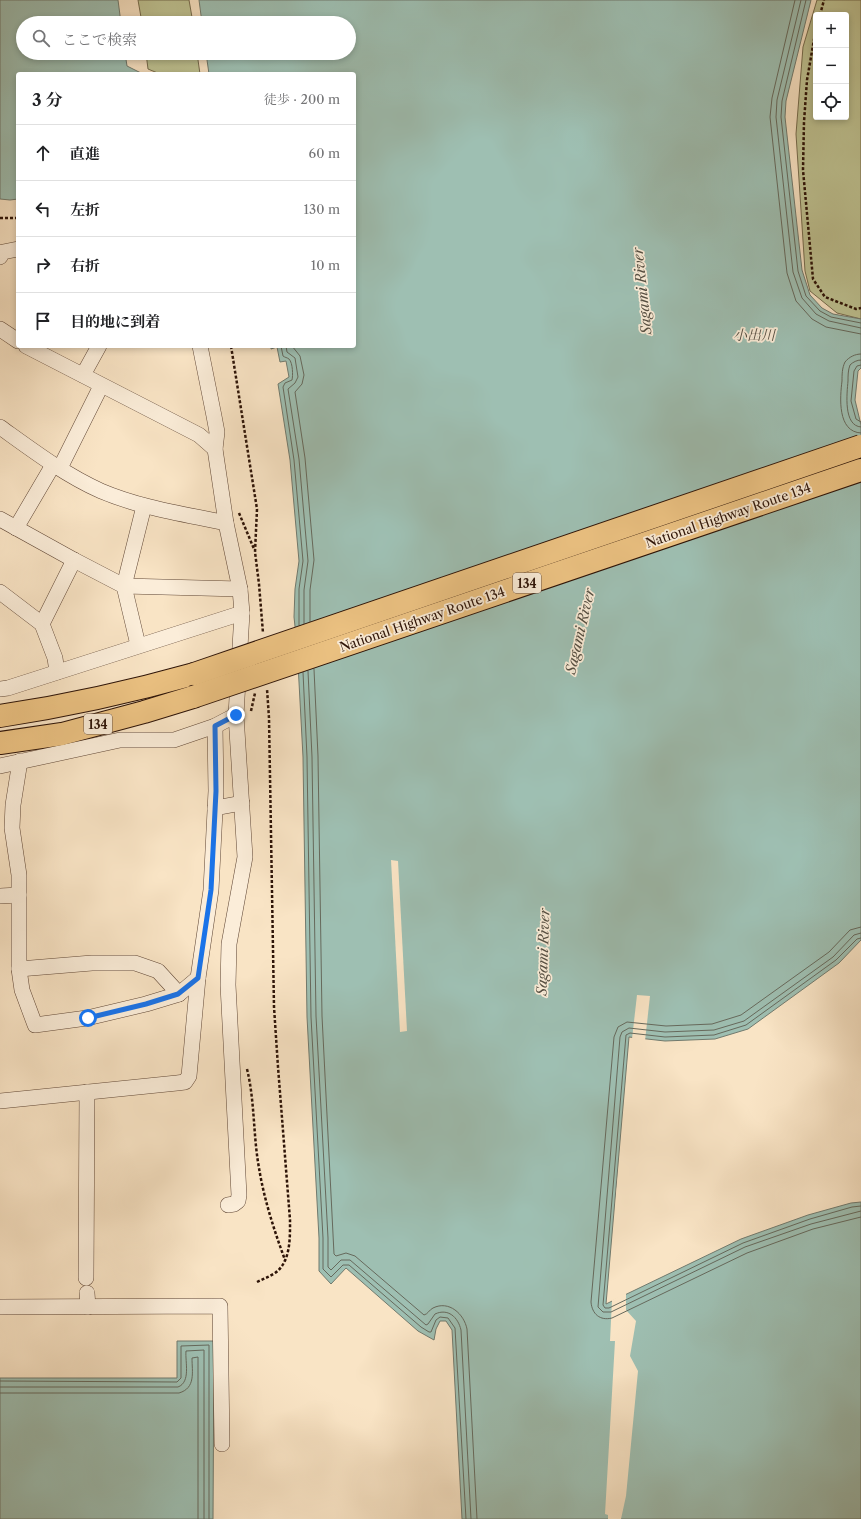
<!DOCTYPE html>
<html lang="ja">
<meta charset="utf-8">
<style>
body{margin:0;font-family:"Libre Caslon Text","Noto Serif JP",serif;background:#f2f2f2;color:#202124}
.controls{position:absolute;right:12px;top:12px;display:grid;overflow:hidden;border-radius:4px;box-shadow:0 2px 6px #0003}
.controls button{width:36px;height:36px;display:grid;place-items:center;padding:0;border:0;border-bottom:1px solid #e0e0e0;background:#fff;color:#202124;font:20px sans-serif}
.stop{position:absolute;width:12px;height:12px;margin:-9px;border:3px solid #1a73e8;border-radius:50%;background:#fff}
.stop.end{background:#1a73e8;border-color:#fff;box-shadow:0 1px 4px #0008}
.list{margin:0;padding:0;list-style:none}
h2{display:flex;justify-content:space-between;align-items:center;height:52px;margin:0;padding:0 16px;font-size:17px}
h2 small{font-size:13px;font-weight:400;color:#757577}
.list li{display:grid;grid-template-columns:26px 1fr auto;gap:12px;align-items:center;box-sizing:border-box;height:56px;padding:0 16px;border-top:1px solid #e0e0e0}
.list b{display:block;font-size:15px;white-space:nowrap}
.list em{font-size:13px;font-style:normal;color:#757577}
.icon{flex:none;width:22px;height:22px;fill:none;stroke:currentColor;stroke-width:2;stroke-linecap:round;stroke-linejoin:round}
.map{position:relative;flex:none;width:861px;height:1519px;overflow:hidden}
.search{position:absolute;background:#fff;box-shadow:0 2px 6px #0003;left:16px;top:16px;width:340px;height:44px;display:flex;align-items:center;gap:10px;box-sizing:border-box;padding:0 14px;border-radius:22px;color:#757577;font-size:15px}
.panel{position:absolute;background:#fff;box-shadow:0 2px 6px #0003;left:16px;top:72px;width:340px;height:276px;border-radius:4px}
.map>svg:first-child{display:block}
.green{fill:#bfc494;stroke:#766c4e;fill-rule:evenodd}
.water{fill:#9ebfb2;stroke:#717a6e}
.pier{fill:#f9e4c5}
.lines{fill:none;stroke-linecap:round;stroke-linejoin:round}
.shore{stroke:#66695c;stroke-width:1}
.minor-casing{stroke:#604736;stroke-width:16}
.highway-casing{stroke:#2d1307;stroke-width:24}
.path{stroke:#2d1307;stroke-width:2.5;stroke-dasharray:3 2;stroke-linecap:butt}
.minor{stroke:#fbedd9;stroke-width:15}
.highway{stroke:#ecc282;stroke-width:22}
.highway-bridge-casing{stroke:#2d1307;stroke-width:24;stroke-linecap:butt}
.highway-bridge{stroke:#ecc282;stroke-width:22}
.route{stroke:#1a73e8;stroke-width:5}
.labels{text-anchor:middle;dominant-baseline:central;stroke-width:3.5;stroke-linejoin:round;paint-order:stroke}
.shield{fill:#fbedd9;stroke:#6b5446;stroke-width:1}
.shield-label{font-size:12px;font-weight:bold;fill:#2d1307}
.street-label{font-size:13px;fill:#2d1307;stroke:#fbedd9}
.water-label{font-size:14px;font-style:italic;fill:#554f43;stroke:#fbedd9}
</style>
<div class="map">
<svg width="861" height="1519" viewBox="0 0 861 1519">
<rect width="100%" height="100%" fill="#f9e4c5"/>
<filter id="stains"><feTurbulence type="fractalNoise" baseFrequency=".005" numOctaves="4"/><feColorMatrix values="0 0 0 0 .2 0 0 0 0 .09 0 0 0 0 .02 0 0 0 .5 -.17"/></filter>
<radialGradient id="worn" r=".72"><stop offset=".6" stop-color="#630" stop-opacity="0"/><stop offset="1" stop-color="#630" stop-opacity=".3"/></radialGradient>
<g class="green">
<polygon points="138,0 189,0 193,23 142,23"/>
<path d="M817 0H861V319L837 313 810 291 805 271 796 134 803 47ZM816 15H846V117H816Z"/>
<polygon points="146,53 197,53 200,74 160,74 148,69"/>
</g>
<g class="water">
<polygon points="0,0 118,0 121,23 23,23 23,53 125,53 127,66 143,74 18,74 18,199 10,200 0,199"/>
<polygon points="199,0 811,0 786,101 785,117 802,270 810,295 822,308 833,314 861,319 861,368 858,371 855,400 861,425 861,940 839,963 748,1029 715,1039 665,1041 629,1037 606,1304 741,1239 808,1215 851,1203 861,1202 861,1519 462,1519 452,1330 446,1321 440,1321 436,1329 434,1340 418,1331 346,1268 331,1284 319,1271 319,1238 307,1017 303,757 297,645 294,617 295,589 299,561 290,460 278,384 289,377 286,361 280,362 277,347 271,349 271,346 354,346 354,74 209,74 206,53 349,53 349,23 202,23"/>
<polygon points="177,1341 214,1341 213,1519 0,1519 0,1378 177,1378"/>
</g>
<g class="pier">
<polygon points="391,860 398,861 407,1031 400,1032"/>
<polygon points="637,995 650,996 645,1041 632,1039"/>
<polygon points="623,1125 615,1228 616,1197"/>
<polygon points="626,1293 626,1310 636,1321 630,1356 638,1371 626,1496 621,1519 608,1519 608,1515 605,1514 615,1341 610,1341 612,1300"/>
</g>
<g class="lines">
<g class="shore">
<polyline points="795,0 772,98 770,117 787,273 796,301 812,319 826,327 861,334"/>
<polyline points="801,0 777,100 776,117 793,272 802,298 816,314 829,321 861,328"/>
<polyline points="806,0 782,101 781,117 798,271 806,296 820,311 831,317 861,323"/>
<path d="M281 346 283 356C284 357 288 358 289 359 293 363 293 376 292 380L285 383 283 387 294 460 303 561 299 589V625"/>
<polyline points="286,346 287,352 295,358 298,377 295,383 288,389 299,459 308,561 304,590 304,624"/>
<polyline points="292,346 300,356 304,375 302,384 295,392 305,458 314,560 310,590 310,622"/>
<path d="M861 354C855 354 849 357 845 362 842 368 842 375 842 381 840 397 837 432 861 433"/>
<path d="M861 360C857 360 853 362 850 365 848 370 848 376 848 381 847 393 843 426 861 427"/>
<polyline points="861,365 857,366 854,371 851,401 856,419 861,422"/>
<path d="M314 669 318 756 322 1016 334 1254 336 1256 346 1253 355 1256 424 1315C428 1314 429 1310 433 1308 449 1300 464 1314 467 1329L477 1519"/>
<path d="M308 671 312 757 316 1016 328 1238V1267L331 1270 341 1260H350L426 1325 428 1324 435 1314C448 1308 458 1317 461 1330L471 1519"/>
<polyline points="303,672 307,757 311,1017 323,1238 323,1269 331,1277 343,1265 349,1265 421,1327 429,1332 431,1332 436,1320 440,1317 448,1318 455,1328 466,1519"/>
<path d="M861 927 850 930 829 952 741 1015 712 1024 666 1026 627 1022 618 1027 614 1037 591 1302C592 1314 600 1321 612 1318L747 1253 813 1229 861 1217"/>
<polyline points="861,933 854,935 833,957 744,1021 714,1030 665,1032 629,1028 622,1032 620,1037 598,1307 603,1312 611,1312 745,1247 811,1224 861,1211"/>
<polyline points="861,938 857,939 836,960 746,1025 714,1035 665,1037 630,1033 626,1035 603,1305 605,1308 609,1308 743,1243 810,1219 852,1207 861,1206"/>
<polyline points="0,1381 177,1382 181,1378 181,1346 209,1345 209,1519"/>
<path d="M0 1387H178C191 1382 185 1362 186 1351L204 1350V1519"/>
<path d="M0 1393H179C196 1388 192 1372 192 1358L198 1357V1519"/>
</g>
<g class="minor-casing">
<g id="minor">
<polyline points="0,257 3,252 18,249"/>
<polyline points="0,329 18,341"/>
<polyline points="26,346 199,435 215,449"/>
<polyline points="200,346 214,416 217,432 215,449 226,523 240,589 242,613 236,715 245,857 229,944 228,985 239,1195 238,1201 234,1204 228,1205"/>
<polyline points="83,375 99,346"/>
<path d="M0 427C32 450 65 475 101 491 141 508 184 514 226 523"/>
<polyline points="60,468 101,386"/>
<polyline points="0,519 74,560 124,586 240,589"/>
<polyline points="16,528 53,465"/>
<polyline points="0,592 42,624 55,658 57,672"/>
<polyline points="42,624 74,560"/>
<polyline points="138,645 124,586 144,506"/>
<polyline points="0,689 8,688 242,613"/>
<polyline points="20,761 13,805 12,828 19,875 19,969 22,990 35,1025 87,1018 146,1004 179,994 198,978"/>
<polyline points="0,766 120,740 174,740 215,726 236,715"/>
<polyline points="215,808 242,803"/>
<polyline points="0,896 19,895"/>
<polyline points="19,969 92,963 135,963 158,971 179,994"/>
<polyline points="0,1101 177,1083 185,1082 189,1076 198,978 211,890 216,791 215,726"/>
<polyline points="86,1278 87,1092"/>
<polyline points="87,1293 88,1307"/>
<polyline points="0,1307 220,1306 222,1444"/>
</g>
</g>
<g class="highway-casing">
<g id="highway">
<path d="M0 716C66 706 130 692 194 674"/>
<polyline points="0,743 62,734 144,712 193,697"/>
</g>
</g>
<g class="path">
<polyline points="820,15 824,0"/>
<polyline points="816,28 807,80 804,122 803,170 813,279 825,297 856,309 861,308"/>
<polyline points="0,218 18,218"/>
<polyline points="231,346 257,509 255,552 259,584 263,633"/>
<polyline points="239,513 254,549"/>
<polyline points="251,711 255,693"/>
<path d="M247 1069C255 1102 253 1135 259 1168 264 1199 274 1230 285 1260"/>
<path d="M257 1282C263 1279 269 1277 275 1273 291 1262 290 1237 290 1220L278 1067 274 1007 269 718 267 689"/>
</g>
<use href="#minor" class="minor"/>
<use href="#highway" class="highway"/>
<g class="highway-bridge-casing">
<g id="highway-bridge">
<polyline points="194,674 861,446"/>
<polyline points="193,697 861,470"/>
</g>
</g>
<use href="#highway-bridge" class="highway-bridge"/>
</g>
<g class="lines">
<polyline class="route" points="88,1018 146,1004 178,994 198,978 211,890 216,791 215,726 236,715"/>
</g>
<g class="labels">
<g class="shield">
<rect x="513" y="573" width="28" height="20" rx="3"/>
<rect x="84" y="714" width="28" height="20" rx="3"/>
</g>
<g class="shield-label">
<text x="527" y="583">134</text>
<text x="98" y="724">134</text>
</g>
<g class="street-label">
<text transform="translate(728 515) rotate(-19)">National Highway Route 134</text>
<text transform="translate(422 619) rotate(-19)">National Highway Route 134</text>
</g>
<g class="water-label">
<text transform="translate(642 291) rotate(-96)">Sagami River</text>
<text x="754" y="335">小出川</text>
<text transform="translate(580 631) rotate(-77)">Sagami River</text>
<text transform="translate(543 952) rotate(-88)">Sagami River</text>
</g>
</g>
<rect width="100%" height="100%" filter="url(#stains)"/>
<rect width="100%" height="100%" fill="url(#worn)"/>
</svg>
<div class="controls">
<button>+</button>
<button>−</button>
<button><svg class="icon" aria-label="locate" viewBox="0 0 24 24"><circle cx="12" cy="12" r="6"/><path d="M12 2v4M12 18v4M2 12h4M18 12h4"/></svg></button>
</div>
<div class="stop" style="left:88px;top:1018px"></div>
<div class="stop end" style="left:236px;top:715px"></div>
<div class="search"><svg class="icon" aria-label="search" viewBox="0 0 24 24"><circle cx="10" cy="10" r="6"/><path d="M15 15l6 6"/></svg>ここで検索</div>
<section class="panel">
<h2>3 分<small>徒歩 · 200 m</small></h2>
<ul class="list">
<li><svg class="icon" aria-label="ahead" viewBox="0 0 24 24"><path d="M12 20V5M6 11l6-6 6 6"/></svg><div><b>直進</b></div><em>60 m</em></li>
<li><svg class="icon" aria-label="left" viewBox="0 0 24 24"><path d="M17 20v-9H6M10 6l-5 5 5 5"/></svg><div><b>左折</b></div><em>130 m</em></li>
<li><svg class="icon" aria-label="right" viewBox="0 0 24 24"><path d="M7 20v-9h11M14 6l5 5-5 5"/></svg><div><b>右折</b></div><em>10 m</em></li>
<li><svg class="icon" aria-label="arrive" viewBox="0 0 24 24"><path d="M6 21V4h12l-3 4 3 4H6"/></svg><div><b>目的地に到着</b></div></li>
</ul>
</section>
</div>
